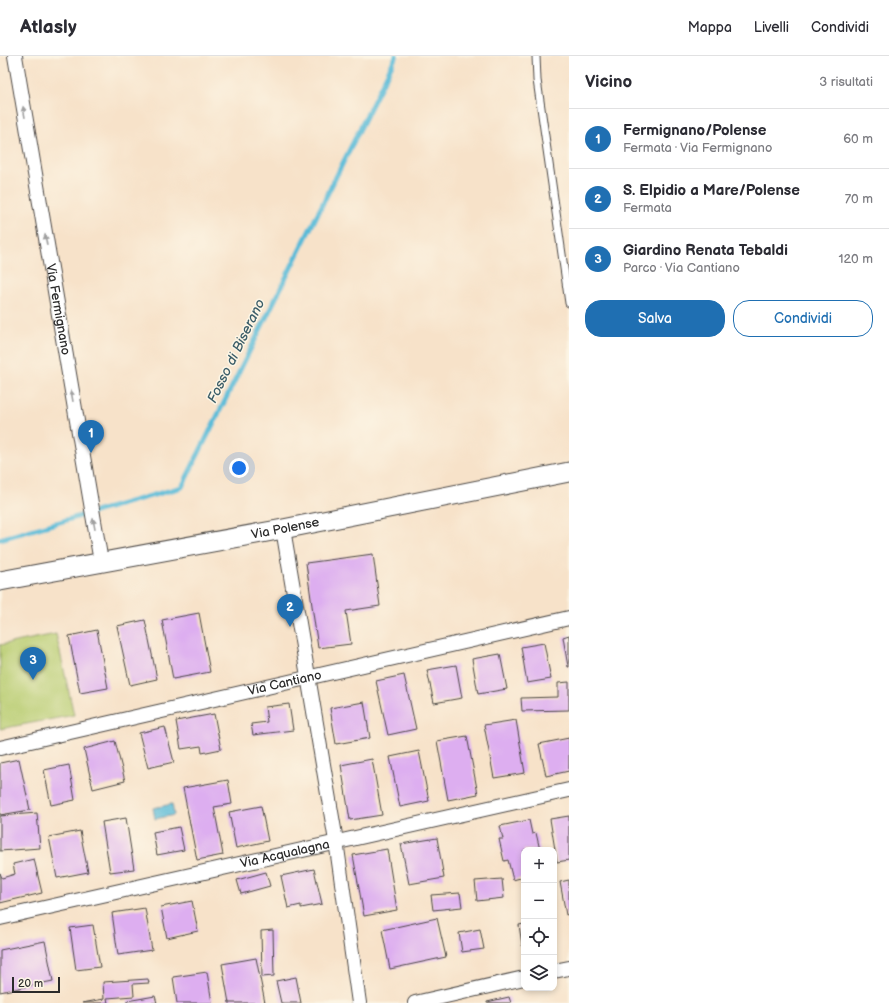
<!DOCTYPE html>
<html lang="it">
<meta charset="utf-8">
<style>
body{margin:0;font-family:"Balsamiq Sans",sans-serif;background:#f7f7f7;color:#2b2b33}
.controls{position:absolute;right:12px;bottom:12px;display:grid;overflow:hidden;border-radius:8px;box-shadow:0 2px 6px #0003}
.controls button{width:36px;height:36px;display:grid;place-items:center;padding:0;border:0;border-bottom:1px solid #e1e1e2;background:#fff;color:#2b2b33;font:20px sans-serif}
.scale{position:absolute;left:12px;bottom:10px;width:48px;box-sizing:border-box;padding-left:4px;border:2px solid #2b2b2b;border-top:0;font-size:11px;line-height:14px;white-space:nowrap;color:#2b2b2b;-webkit-text-stroke:3px #fcf5e5;paint-order:stroke}
.you{position:absolute;left:239px;top:412px;width:14px;height:14px;margin:-10px;border:3px solid #fff;border-radius:50%;background:#1a73e8;box-shadow:0 0 0 6px #1a73e833}
.badge{display:grid;place-items:center;width:26px;height:26px;border-radius:50%;background:#1f6fb2;color:#fff;font-size:13px;font-weight:700}
.pin{position:absolute;translate:-50% -33px;filter:drop-shadow(0 1px 2px #0008)}
.pin::after{content:'';position:absolute;top:21px;width:14px;height:12px;background:inherit;clip-path:polygon(0 0,100% 0,50% 100%)}
.list{margin:0;padding:0;list-style:none}
h2{display:flex;justify-content:space-between;align-items:center;height:52px;margin:0;padding:0 16px;font-size:17px}
h2 small{font-size:13px;font-weight:400;color:#7c7c81}
.list li{display:grid;grid-template-columns:26px 1fr auto;gap:12px;align-items:center;box-sizing:border-box;height:60px;padding:0 16px;border-top:1px solid #e1e1e2}
.list b{display:block;font-size:15px;white-space:nowrap}
.list p{margin:0;font-size:13px;white-space:nowrap;color:#7c7c81}
.list em{font-size:13px;font-style:normal;color:#7c7c81}
.actions{display:flex;gap:8px;padding:12px 16px}
.actions a{flex:1;padding:9px 0;border:1px solid #1f6fb2;border-radius:16px;text-align:center;font-size:14px;color:#1f6fb2}
.actions .main{background:#1f6fb2;color:#fff}
.icon{flex:none;width:22px;height:22px;fill:none;stroke:currentColor;stroke-width:2;stroke-linecap:round;stroke-linejoin:round}
.map{position:relative;flex:none;width:569px;height:947px;overflow:hidden}
header{display:flex;align-items:center;gap:24px;box-sizing:border-box;height:56px;padding:0 20px;background:#fff;border-bottom:1px solid #e1e1e2}
header strong{font-size:19px}
nav{display:flex;gap:22px;margin-inline-start:auto;font-size:14px}
main{display:flex}
aside{flex:1;background:#fff}
.map>svg:first-child{display:block}
.green{fill:#b7cc70;stroke:#717c4e}
.water{fill:#5abbd8;stroke:#427382}
.lines{fill:none;stroke-linecap:round;stroke-linejoin:round}
.stream{stroke:#5abbd8;stroke-width:5}
.building{fill:#ddaef0}
.lane-casing{stroke:#4a4643;stroke-width:9}
.street-casing{stroke:#4a4643;stroke-width:16}
.secondary-casing{stroke:#4a4643;stroke-width:21}
.lane{stroke:#fff;stroke-width:7}
.street{stroke:#fff;stroke-width:14}
.secondary{stroke:#fff;stroke-width:19}
.oneway{fill:#a0a0a0}
.labels{text-anchor:middle;dominant-baseline:central;stroke-width:3;stroke-linejoin:round;paint-order:stroke}
.street-label{font-size:13px;fill:#2b2b2b;stroke:#fcf5e5}
.water-label{font-size:14px;font-style:italic;fill:#3b5d68;stroke:#fcf5e5}
</style>
<header>
<strong>Atlasly</strong>
<nav><a>Mappa</a><a>Livelli</a><a>Condividi</a></nav>
</header>
<main>
<div class="map">
<svg width="569" height="947" viewBox="0 0 569 947">
<rect width="100%" height="100%" fill="#fcf5e5"/>
<filter id="ink" filterUnits="userSpaceOnUse"><feTurbulence type="fractalNoise" baseFrequency=".025" numOctaves="2"/><feDisplacementMap in="SourceGraphic" scale="8" xChannelSelector="R" yChannelSelector="G"/><feConvolveMatrix kernelMatrix="1 2 1 2 8 2 1 2 1" color-interpolation-filters="sRGB"/></filter>
<filter id="wash" filterUnits="userSpaceOnUse"><feTurbulence type="fractalNoise" baseFrequency=".012" numOctaves="4" result="noise"/><feDisplacementMap in="SourceGraphic" scale="16" xChannelSelector="R" yChannelSelector="G"/><feGaussianBlur stdDeviation="0.9" result="paint"/><feColorMatrix in="noise" values="0 0 0 0 0 0 0 0 0 0 0 0 0 0 0 0 0 1.4 0 .05"/><feComposite in="paint" operator="in"/></filter>
<g filter="url(#wash)">
<rect width="100%" height="100%" fill="#f7e2c9"/>
<polygon class="green" points="56,578 74,659 0,673 0,589"/>
<polygon class="water" points="172,748 174,759 155,763 153,752"/>
<g class="lines">
<polyline class="stream" points="0,483 182,431 396,0"/>
</g>
<g id="blocks">
<g class="building">
<polygon points="373,498 380,550 346,555 351,588 318,592 306,507"/>
<polygon points="199,557 210,616 173,623 162,564"/>
<polygon points="145,564 157,623 130,629 117,570"/>
<polygon points="97,574 108,632 80,637 69,580"/>
<polygon points="569,579 569,611 568,611 563,581"/>
<polygon points="544,587 551,623 527,627 521,591"/>
<polygon points="500,598 507,633 478,638 472,603"/>
<polygon points="456,609 462,642 434,647 427,614"/>
<polygon points="404,619 416,673 388,679 376,625"/>
<polygon points="569,626 569,654 522,655 521,642 558,641 558,627"/>
<polygon points="364,646 370,682 336,688 330,652"/>
<polygon points="289,648 293,674 253,679 251,668 267,666 265,651"/>
<polygon points="214,658 221,693 202,697 201,690 181,693 176,665"/>
<polygon points="516,664 525,717 494,722 484,669"/>
<polygon points="165,671 174,706 148,712 139,677"/>
<polygon points="467,680 478,738 448,744 437,685"/>
<polygon points="569,682 569,715 546,720 539,688"/>
<polygon points="115,685 125,725 93,733 84,693"/>
<polygon points="419,695 429,745 400,751 390,701"/>
<polygon points="19,703 30,754 0,759 0,707"/>
<polygon points="372,703 382,759 350,764 341,709"/>
<polygon points="69,709 75,744 51,749 44,714"/>
<polygon points="228,724 232,748 214,751 223,799 197,804 183,732"/>
<polygon points="261,750 268,785 236,792 229,756"/>
<polygon points="37,757 40,792 0,795 0,760"/>
<polygon points="569,760 569,804 557,806 550,763"/>
<polygon points="126,762 134,813 110,816 102,766"/>
<polygon points="529,764 532,778 536,777 540,794 524,794 524,821 513,824 508,804 504,805 499,783 503,783 500,770"/>
<polygon points="179,771 184,794 157,799 153,776"/>
<polygon points="80,775 88,816 57,822 49,781"/>
<polygon points="437,782 444,822 409,828 401,788"/>
<polygon points="387,793 397,854 364,860 353,799"/>
<polygon points="34,803 42,837 0,847 0,817 2,822 15,818 13,808"/>
<polygon points="314,813 322,848 301,852 301,849 288,852 281,820"/>
<polygon points="266,816 270,830 241,838 237,824"/>
<polygon points="502,823 504,842 477,845 475,825"/>
<polygon points="569,824 569,858 566,859 560,826"/>
<polygon points="460,837 462,851 433,854 431,839"/>
<polygon points="192,845 198,875 167,882 161,851"/>
<polygon points="145,852 152,894 118,899 112,857"/>
<polygon points="437,862 446,901 390,913 382,874"/>
<polygon points="524,868 524,895 523,895 519,869"/>
<polygon points="93,869 100,911 76,914 70,872"/>
<polygon points="480,873 484,893 462,896 459,877"/>
<polygon points="273,874 274,920 262,921 261,875"/>
<polygon points="45,885 53,925 0,936 0,894"/>
<polygon points="256,902 265,947 229,947 222,908"/>
<polygon points="207,916 212,947 177,947 173,921"/>
<polygon points="296,921 301,947 281,947 276,925"/>
<polygon points="148,923 149,927 133,928 134,940 107,942 108,947 82,947 104,943 103,926"/>
<polygon points="155,940 157,947 127,947 127,945"/>
<polygon points="509,941 511,947 487,947 487,946"/>
</g>
</g>
</g>
<g filter="url(#ink)">
<use href="#blocks" fill-opacity="0" stroke="#4a4643" stroke-width="1"/>
<g class="lines">
<g class="lane-casing">
<polyline id="lane" points="536,0 537,24 569,247"/>
</g>
<g class="street-casing">
<g id="street">
<path id="s1" d="M15 0 101 506"/>
<polyline points="283,473 336,785 359,947"/>
<path id="s2" d="M0 692 569 562"/>
<path id="s3" d="M0 862 569 734"/>
<polyline points="554,915 569,912"/>
<polyline points="415,947 524,922"/>
</g>
</g>
<g class="secondary-casing">
<g id="secondary">
<path id="s4" d="M0 525 283 473 569 416"/>
</g>
</g>
<use href="#lane" class="lane"/>
<use href="#street" class="street"/>
<use href="#secondary" class="secondary"/>
</g>
<defs><path id="oneway-solid" d="M-6-.8H1V-3.2L6.5 0L1 3.2V.8H-6Z"/></defs>
<g class="oneway">
<use href="#oneway-solid" transform="translate(24 56) rotate(-100)"/>
<use href="#oneway-solid" transform="translate(46 184) rotate(-100)"/>
<use href="#oneway-solid" transform="translate(72 340) rotate(-100)"/>
<use href="#oneway-solid" transform="translate(94 468) rotate(-100)"/>
</g>
</g>
<g class="labels">
<g class="street-label">
<text stroke="none"><textPath href="#s1" startOffset="257">Via Fermignano</textPath></text>
<text stroke="none"><textPath href="#s4" startOffset="290">Via Polense</textPath></text>
<text stroke="none"><textPath href="#s2" startOffset="292">Via Cantiano</textPath></text>
<text stroke="none"><textPath href="#s3" startOffset="292">Via Acqualagna</textPath></text>
</g>
<g class="water-label">
<text transform="translate(236 295) rotate(-64)">Fosso di Biserano</text>
</g>
</g>
</svg>
<div class="controls">
<button>+</button>
<button>−</button>
<button><svg class="icon" aria-label="locate" viewBox="0 0 24 24"><circle cx="12" cy="12" r="6"/><path d="M12 2v4M12 18v4M2 12h4M18 12h4"/></svg></button>
<button><svg class="icon" aria-label="layers" viewBox="0 0 24 24"><path d="M12 4l9 5-9 5-9-5zM3 14l9 5 9-5"/></svg></button>
</div>
<div class="scale">20 m</div>
<div class="you"></div>
<div class="pin badge" style="left:91px;top:397px">1</div>
<div class="pin badge" style="left:290px;top:571px">2</div>
<div class="pin badge" style="left:33px;top:624px">3</div>
</div>
<aside>
<h2>Vicino<small>3 risultati</small></h2>
<ul class="list">
<li><span class="badge">1</span><div><b>Fermignano/Polense</b><p>Fermata · Via Fermignano</p></div><em>60 m</em></li>
<li><span class="badge">2</span><div><b>S. Elpidio a Mare/Polense</b><p>Fermata</p></div><em>70 m</em></li>
<li><span class="badge">3</span><div><b>Giardino Renata Tebaldi</b><p>Parco · Via Cantiano</p></div><em>120 m</em></li>
</ul>
<div class="actions"><a class="main">Salva</a><a>Condividi</a></div>
</aside>
</main>
